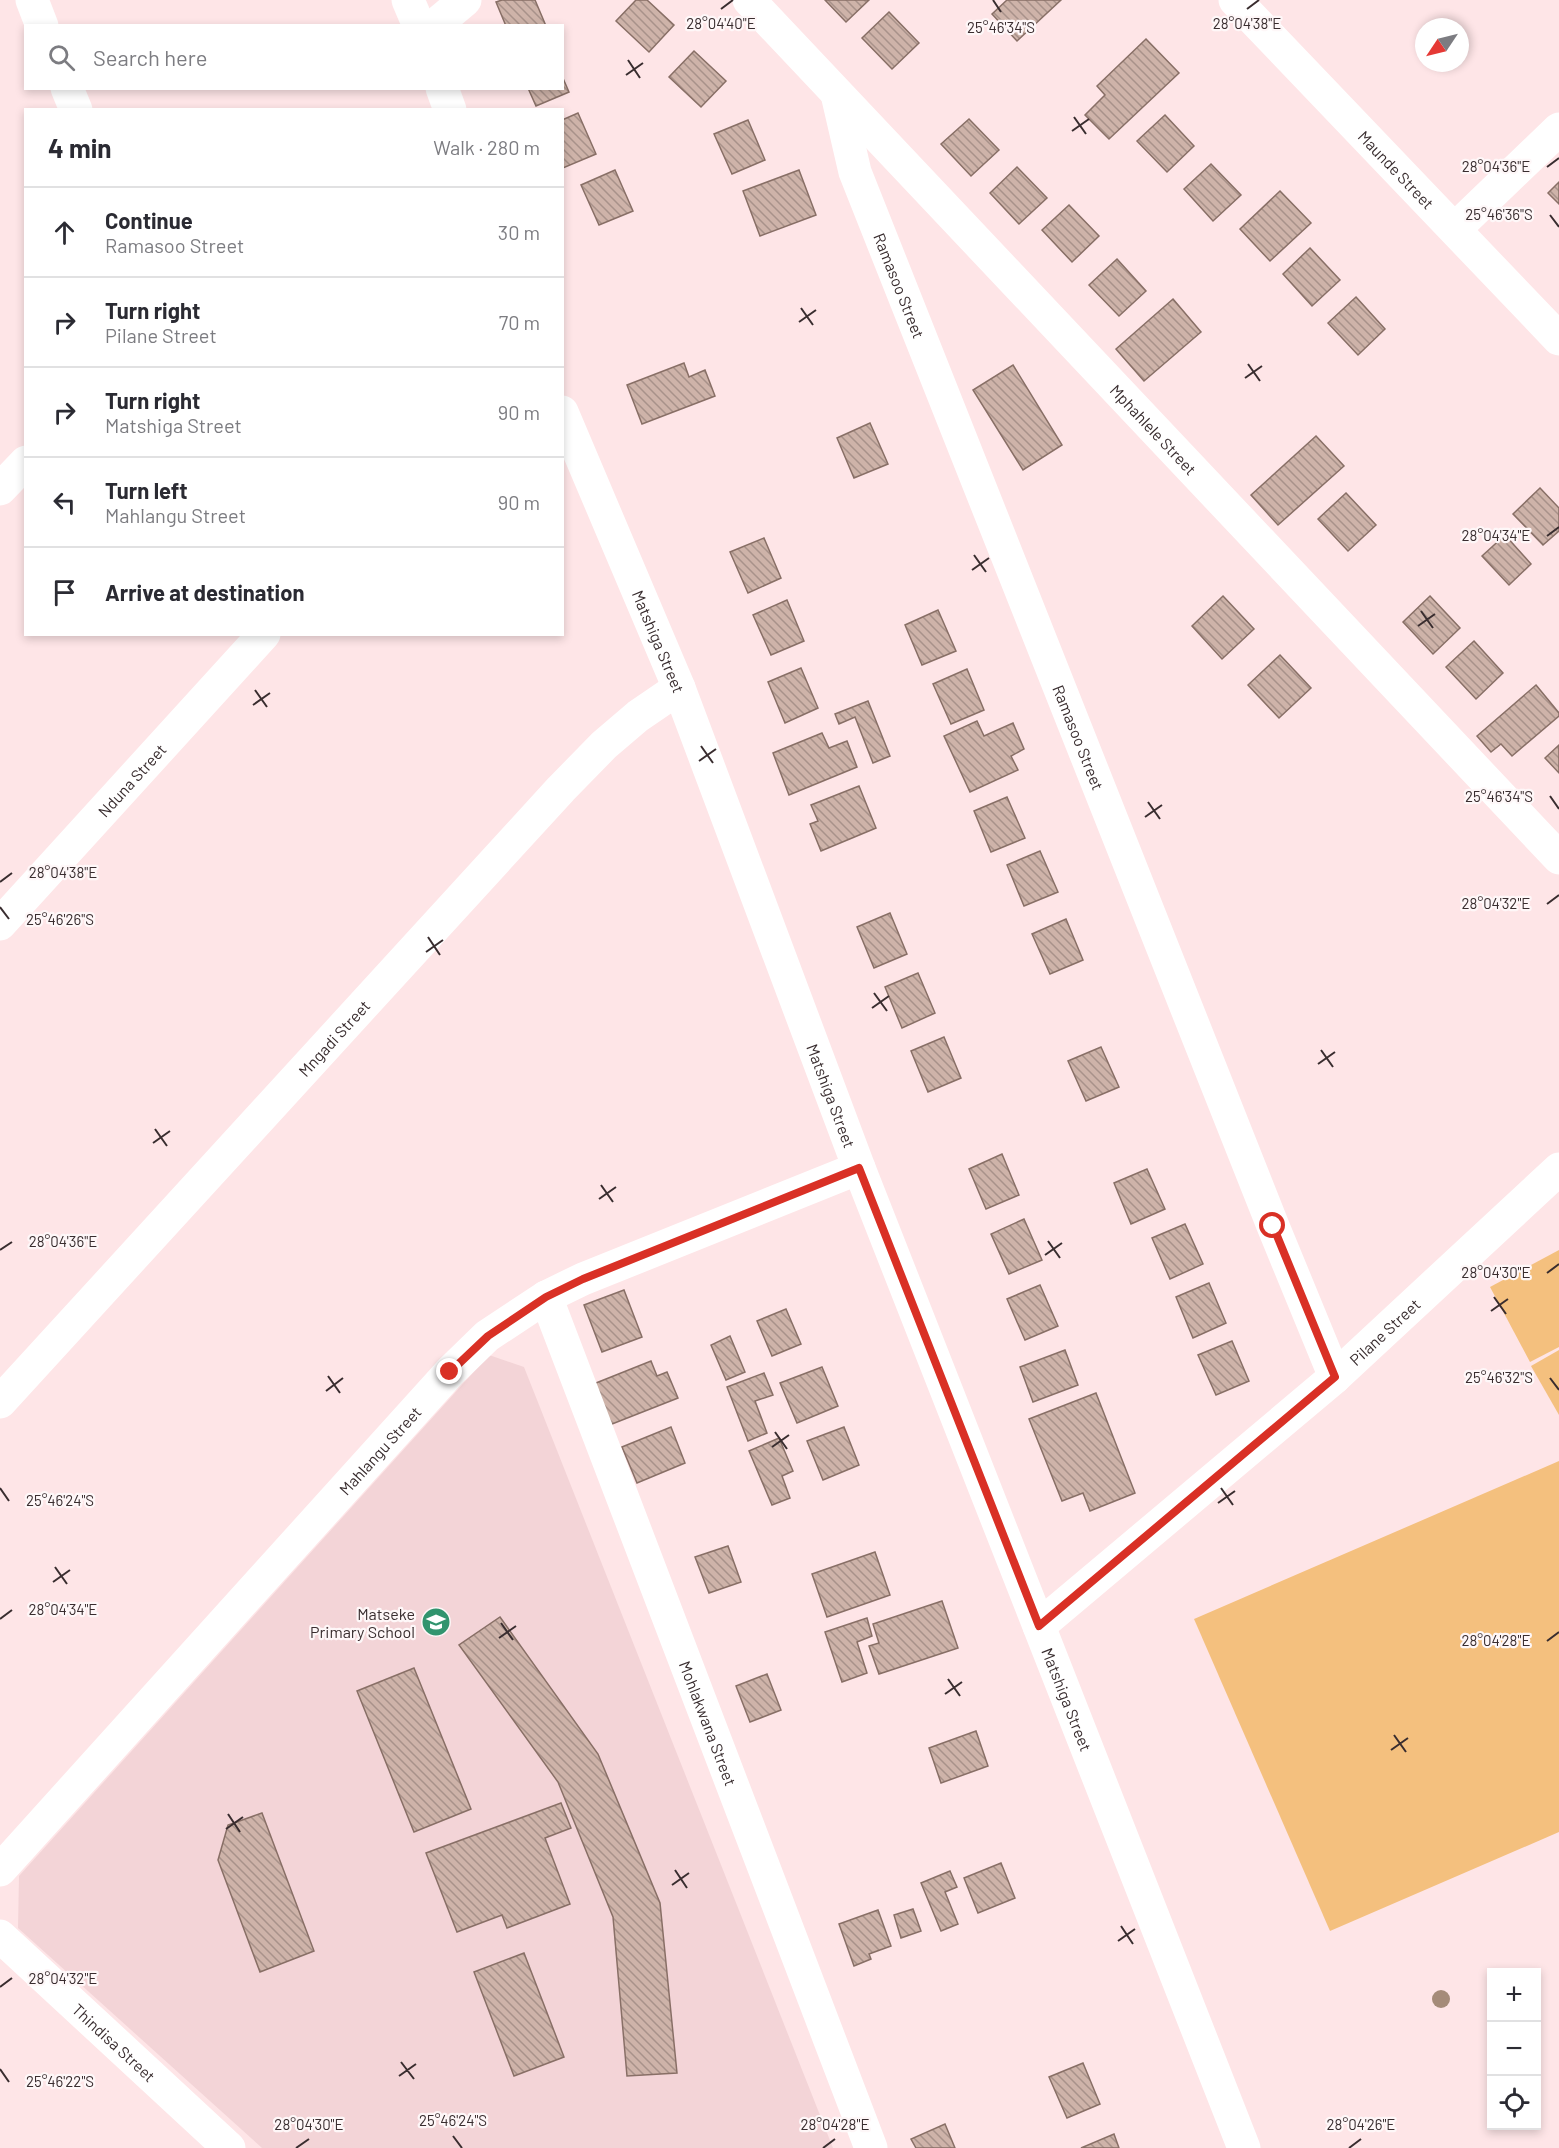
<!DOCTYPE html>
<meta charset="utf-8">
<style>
body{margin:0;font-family:Barlow,sans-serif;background:#f2f2f3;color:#2b2b33}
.controls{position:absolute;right:18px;bottom:18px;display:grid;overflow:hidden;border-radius:0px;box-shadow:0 3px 9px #0003}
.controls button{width:54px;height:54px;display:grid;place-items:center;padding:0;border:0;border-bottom:2px solid #e1e1e2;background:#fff;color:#2b2b33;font:30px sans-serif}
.compass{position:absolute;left:1415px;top:18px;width:54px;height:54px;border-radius:50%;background:#fff;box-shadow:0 3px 9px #0003;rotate:235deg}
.stop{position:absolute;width:18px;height:18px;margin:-14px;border:4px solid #d93025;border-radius:50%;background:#fff}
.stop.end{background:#d93025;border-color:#fff;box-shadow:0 2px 6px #0008}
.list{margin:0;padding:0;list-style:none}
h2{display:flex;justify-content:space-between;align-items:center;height:78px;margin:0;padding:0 24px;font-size:26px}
h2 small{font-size:20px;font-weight:400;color:#7c7c81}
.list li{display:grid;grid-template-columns:39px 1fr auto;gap:18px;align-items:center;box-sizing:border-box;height:90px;padding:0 24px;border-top:2px solid #e1e1e2}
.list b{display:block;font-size:22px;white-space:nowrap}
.list p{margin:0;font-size:20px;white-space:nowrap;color:#7c7c81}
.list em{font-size:20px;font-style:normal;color:#7c7c81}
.icon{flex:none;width:33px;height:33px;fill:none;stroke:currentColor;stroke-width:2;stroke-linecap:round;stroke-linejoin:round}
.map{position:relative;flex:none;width:1559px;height:2148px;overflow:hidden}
.search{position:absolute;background:#fff;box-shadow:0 3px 9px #0003;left:24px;top:24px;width:540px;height:66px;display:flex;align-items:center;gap:15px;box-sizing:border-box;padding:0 21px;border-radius:0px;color:#7c7c81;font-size:22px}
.panel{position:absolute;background:#fff;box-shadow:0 3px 9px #0003;left:24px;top:108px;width:540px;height:528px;border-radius:0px}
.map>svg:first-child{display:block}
.built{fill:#f3d4d7}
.green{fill:#f4c07e}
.building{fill:url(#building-back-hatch);stroke:#886f66;stroke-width:1.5}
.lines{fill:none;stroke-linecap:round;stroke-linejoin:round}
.street{stroke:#fff;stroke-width:33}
.secondary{stroke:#fff;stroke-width:33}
.tree{fill:#a58b79}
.route{stroke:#d93025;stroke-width:8}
.ticks{fill:none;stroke:#392d2f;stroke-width:2}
.labels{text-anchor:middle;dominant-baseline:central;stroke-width:4.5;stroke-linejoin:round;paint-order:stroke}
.street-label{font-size:16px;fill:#392d2f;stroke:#fef7f8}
.poi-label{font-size:16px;fill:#392d2f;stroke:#fef7f8;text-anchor:end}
.ticks-label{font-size:15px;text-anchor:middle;fill:#392d2f;stroke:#fef7f8;stroke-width:4.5;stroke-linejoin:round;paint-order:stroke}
</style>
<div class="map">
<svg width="1559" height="2148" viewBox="0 0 1559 2148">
<defs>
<pattern id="building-back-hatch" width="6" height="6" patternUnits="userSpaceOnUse" patternTransform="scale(1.5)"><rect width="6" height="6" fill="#ceb3a9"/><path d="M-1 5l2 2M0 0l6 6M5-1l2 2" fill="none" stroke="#a8928a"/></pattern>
</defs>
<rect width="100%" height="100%" fill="#fee5e7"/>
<polygon class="built" points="489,1355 524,1367 833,2148 262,2148 18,1928 19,1876"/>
<g class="green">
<polygon points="1559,1250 1559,1347 1530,1362 1490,1287"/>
<polygon points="1559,1350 1559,1415 1531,1366"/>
<polygon points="1559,1461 1559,1832 1330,1931 1194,1619"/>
</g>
<g class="building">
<polygon points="502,0 535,0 546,26 506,26 496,2"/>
<polygon points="636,0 647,0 674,25 649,52 616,21"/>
<polygon points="825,0 869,0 846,22"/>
<polygon points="1007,0 1061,0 1017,41 992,14"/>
<polygon points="889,12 919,43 892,69 862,38"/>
<polygon points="1146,39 1179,73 1109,139 1085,115 1105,95 1097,86"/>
<polygon points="694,51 726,81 701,107 669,77"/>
<polygon points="562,76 569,92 536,106 528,88 562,88"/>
<polygon points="578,113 596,154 563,168 562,120"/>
<polygon points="1165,115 1194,146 1167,172 1137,141"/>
<polygon points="969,119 999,150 971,176 941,144"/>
<polygon points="748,120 765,160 732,174 714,134"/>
<polygon points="1211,164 1241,195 1213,221 1184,189"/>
<polygon points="1017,167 1047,198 1019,224 990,193"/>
<polygon points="615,170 633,211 599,225 581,185"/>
<polygon points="799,170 816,215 760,236 743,191"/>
<polygon points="1559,182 1559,204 1548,193"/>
<polygon points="1280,191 1311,223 1270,261 1240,229"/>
<polygon points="1069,205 1099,236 1072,262 1042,230"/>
<polygon points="1310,248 1340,280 1312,306 1283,274"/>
<polygon points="1117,259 1146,291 1119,316 1089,285"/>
<polygon points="1356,297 1385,329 1358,355 1328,323"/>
<polygon points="1173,299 1201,332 1144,381 1116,349"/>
<polygon points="684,363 689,377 705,370 715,396 642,424 627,385"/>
<polygon points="1013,365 1062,445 1023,470 973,390"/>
<polygon points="870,423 888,464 854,478 837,438"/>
<polygon points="1316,436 1344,466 1278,525 1251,495"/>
<polygon points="1540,488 1559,508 1559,531 1543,545 1513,514"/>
<polygon points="1346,493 1376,525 1348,551 1318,519"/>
<polygon points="1505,535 1531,564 1509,585 1482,556"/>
<polygon points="764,538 781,578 748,593 730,552"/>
<polygon points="1223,596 1254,629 1222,659 1192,626"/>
<polygon points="1430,596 1460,628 1433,654 1403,622"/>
<polygon points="787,600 804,641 771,655 753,615"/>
<polygon points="938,610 956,651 922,665 905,625"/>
<polygon points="1474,641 1503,673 1476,699 1446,667"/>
<polygon points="1280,655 1311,688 1279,718 1248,685"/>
<polygon points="801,668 818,708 785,723 768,682"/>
<polygon points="967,669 984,710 951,724 933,684"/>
<polygon points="1536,685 1559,713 1559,716 1512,756 1501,744 1491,752 1477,736"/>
<polygon points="868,701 890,756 873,763 855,717 839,724 835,714"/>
<polygon points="977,721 984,736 1013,723 1024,749 1011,756 1018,770 970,792 944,736"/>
<polygon points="822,733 829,748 847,741 857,767 789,795 773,753"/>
<polygon points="1559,745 1559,773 1545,758"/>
<polygon points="859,786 876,828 821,851 810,824 818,821 811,805"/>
<polygon points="1007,797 1025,838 991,852 974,811"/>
<polygon points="1040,851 1058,892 1024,906 1007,865"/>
<polygon points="890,913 907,954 874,968 857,927"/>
<polygon points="1066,919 1083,960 1050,974 1032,934"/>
<polygon points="918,973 935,1013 902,1028 885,987"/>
<polygon points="944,1037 961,1078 928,1092 911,1051"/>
<polygon points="1101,1047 1119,1087 1086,1101 1068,1061"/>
<polygon points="1002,1154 1019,1195 986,1209 969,1169"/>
<polygon points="1147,1169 1165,1209 1131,1224 1114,1183"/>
<polygon points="1024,1219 1042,1260 1009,1274 991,1234"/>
<polygon points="1185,1224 1203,1264 1170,1279 1152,1238"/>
<polygon points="1209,1283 1226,1323 1193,1338 1176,1297"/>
<polygon points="1040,1285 1058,1326 1025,1340 1007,1299"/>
<polygon points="624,1290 642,1337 602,1352 584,1305"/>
<polygon points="786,1309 801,1344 772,1356 757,1321"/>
<polygon points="730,1336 745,1372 726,1380 711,1345"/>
<polygon points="1232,1341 1249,1381 1216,1395 1198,1355"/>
<polygon points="1065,1350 1078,1385 1033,1402 1020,1367"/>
<polygon points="651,1361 657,1376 667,1372 678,1398 607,1426 591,1385"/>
<polygon points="822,1367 838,1406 797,1423 780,1383"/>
<polygon points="764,1373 773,1395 755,1401 767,1433 748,1441 727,1387"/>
<polygon points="1096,1393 1135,1493 1090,1511 1083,1493 1062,1501 1029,1419"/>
<polygon points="671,1427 685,1463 637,1483 622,1447"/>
<polygon points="844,1427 859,1465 823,1480 807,1441"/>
<polygon points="779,1438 793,1471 782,1476 790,1498 772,1505 749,1451"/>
<polygon points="728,1546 741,1582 709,1593 695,1557"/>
<polygon points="875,1552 890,1595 827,1617 812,1574"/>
<polygon points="942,1601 958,1648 879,1674 869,1646 879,1643 873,1624"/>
<polygon points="500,1617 598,1754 660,1903 677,2073 627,2076 613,1917 558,1782 459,1645"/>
<polygon points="867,1618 872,1636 857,1642 867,1673 842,1682 825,1632"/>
<polygon points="414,1668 471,1809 414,1832 357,1691"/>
<polygon points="767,1674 781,1710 750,1722 736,1686"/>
<polygon points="976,1731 988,1766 941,1783 929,1748"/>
<polygon points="561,1803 571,1828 545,1838 570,1904 507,1928 502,1915 457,1932 426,1853"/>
<polygon points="262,1813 314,1951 260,1972 218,1860 228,1825"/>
<polygon points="1001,1863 1015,1898 978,1913 964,1878"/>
<polygon points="950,1871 957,1887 945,1892 958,1924 941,1931 921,1883"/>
<polygon points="913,1909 921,1931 901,1938 894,1915"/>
<polygon points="878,1910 891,1946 869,1954 871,1959 854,1966 839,1924"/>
<polygon points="524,1953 564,2057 514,2076 474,1972"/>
<polygon points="1083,2063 1100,2104 1067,2118 1049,2077"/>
<polygon points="945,2124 955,2148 916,2148 911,2139"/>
<polygon points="1114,2134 1119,2148 1081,2148"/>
</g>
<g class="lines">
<g class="street">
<polyline points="32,0 42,26"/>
<polyline points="408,0 419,26"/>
<path id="s1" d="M749 0 1559 858"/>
<polyline points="434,26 465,0"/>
<polyline points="67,88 76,110"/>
<polyline points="442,88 450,110"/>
<path id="s2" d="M837 94 855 172 1273 1226 1335 1377"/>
<polyline points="1455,229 1559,129"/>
<path id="s3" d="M562 412 679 688 859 1168 1244 2148"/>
<polyline points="0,489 26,462"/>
<path id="s4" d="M0 924 264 634"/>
<path id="s5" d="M546 1297 871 2148"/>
<path id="s6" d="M0 1402 561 789 604 745 638 716 679 688"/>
<path id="s7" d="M1039 1626 1335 1377 1559 1169"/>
<path id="s8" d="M0 1870 450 1372 487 1336 546 1297 583 1279 859 1168"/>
<path id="s9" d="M0 1936 229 2148"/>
</g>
<path class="secondary" id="s10" d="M1235 0 1559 339"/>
</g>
<circle class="tree" cx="1441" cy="1999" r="9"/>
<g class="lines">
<polyline class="route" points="450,1372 488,1336 546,1297 583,1279 859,1168 1039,1626 1335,1377 1273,1226"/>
</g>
<path class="ticks" d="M993 0 1001 12M721 9 733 0M1247 9 1259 0M628 60 640 78M626 75 643 63M1074 117 1086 134M1072 131 1089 119M1547 167 1559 158M1550 215 1559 227M801 308 813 325M799 322 816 310M1248 364 1260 381M1245 378 1262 366M1547 536 1559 527M974 555 986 572M972 570 989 558M1421 611 1433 628M1418 626 1435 614M255 690 267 707M253 705 270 693M701 746 713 763M699 761 716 749M1550 796 1559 809M1148 802 1160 819M1145 817 1162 805M0 882 12 873M1547 904 1559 895M0 907 9 919M428 937 440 955M426 952 443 940M874 993 887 1011M872 1008 889 996M1321 1050 1333 1067M1318 1064 1335 1052M155 1129 167 1146M153 1143 170 1131M601 1185 613 1202M599 1199 616 1187M1048 1241 1060 1258M0 1250 12 1242M1045 1255 1062 1243M1547 1273 1559 1264M1494 1297 1506 1314M1491 1311 1508 1299M328 1376 340 1393M1550 1378 1559 1390M326 1391 343 1378M775 1432 787 1449M772 1447 789 1435M0 1488 9 1501M1221 1488 1233 1505M1218 1503 1235 1491M55 1567 67 1584M53 1582 70 1570M0 1619 12 1610M501 1623 513 1640M499 1638 516 1626M1547 1641 1559 1632M948 1679 960 1696M945 1694 962 1682M1394 1735 1406 1752M1391 1750 1408 1738M228 1814 240 1832M226 1829 243 1817M675 1870 687 1888M672 1885 689 1873M1121 1926 1133 1944M1118 1941 1135 1929M0 1987 12 1978M401 2062 414 2079M0 2069 9 2082M399 2076 416 2064M453 2136 462 2148M296 2148 309 2139M823 2148 835 2139M1349 2148 1361 2139"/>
<defs>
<g id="school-disc" transform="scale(1.5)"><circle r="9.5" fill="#31946e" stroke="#fef7f8"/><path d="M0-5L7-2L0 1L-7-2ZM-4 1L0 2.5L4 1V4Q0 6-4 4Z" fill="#fff"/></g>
</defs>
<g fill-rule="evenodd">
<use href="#school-disc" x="436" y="1622"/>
</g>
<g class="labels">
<g class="street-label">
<text stroke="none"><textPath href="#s10" startOffset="234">Maunde Street</textPath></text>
<text stroke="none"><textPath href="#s2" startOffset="202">Ramasoo Street</textPath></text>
<text stroke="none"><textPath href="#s1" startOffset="590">Mphahlele Street</textPath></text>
<text stroke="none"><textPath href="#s3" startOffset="249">Matshiga Street</textPath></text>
<text stroke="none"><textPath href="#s2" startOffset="688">Ramasoo Street</textPath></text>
<text stroke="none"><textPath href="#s4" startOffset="195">Nduna Street</textPath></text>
<text stroke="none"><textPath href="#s6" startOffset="494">Mngadi Street</textPath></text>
<text stroke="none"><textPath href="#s3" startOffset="735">Matshiga Street</textPath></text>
<text stroke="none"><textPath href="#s7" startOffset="454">Pilane Street</textPath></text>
<text stroke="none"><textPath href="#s8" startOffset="566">Mahlangu Street</textPath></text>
<text stroke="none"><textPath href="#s3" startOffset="1383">Matshiga Street</textPath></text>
<text stroke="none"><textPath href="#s5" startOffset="456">Mohlakwana Street</textPath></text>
<text stroke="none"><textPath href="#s9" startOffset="156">Thindisa Street</textPath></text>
</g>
<g class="poi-label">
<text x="415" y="1613">Matseke<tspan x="415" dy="18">Primary School</tspan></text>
</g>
</g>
<g class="ticks-label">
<text x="721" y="29">28°04'40"E</text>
<text x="1247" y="29">28°04'38"E</text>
<text x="1001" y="33">25°46'34"S</text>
<text x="1496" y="172">28°04'36"E</text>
<text x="1499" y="220">25°46'36"S</text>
<text x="1496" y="541">28°04'34"E</text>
<text x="1499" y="802">25°46'34"S</text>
<text x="63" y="878">28°04'38"E</text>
<text x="1496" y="909">28°04'32"E</text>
<text x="60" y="925">25°46'26"S</text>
<text x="63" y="1247">28°04'36"E</text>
<text x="1496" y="1278">28°04'30"E</text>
<text x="1499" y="1383">25°46'32"S</text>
<text x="60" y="1506">25°46'24"S</text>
<text x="63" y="1615">28°04'34"E</text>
<text x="1496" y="1646">28°04'28"E</text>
<text x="63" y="1984">28°04'32"E</text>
<text x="60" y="2087">25°46'22"S</text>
<text x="453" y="2126">25°46'24"S</text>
<text x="309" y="2130">28°04'30"E</text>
<text x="835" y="2130">28°04'28"E</text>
<text x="1361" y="2130">28°04'26"E</text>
</g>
</svg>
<div class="controls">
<button>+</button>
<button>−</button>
<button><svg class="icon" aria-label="locate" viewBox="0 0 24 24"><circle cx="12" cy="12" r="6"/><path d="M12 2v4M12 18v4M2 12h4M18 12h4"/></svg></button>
</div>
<svg class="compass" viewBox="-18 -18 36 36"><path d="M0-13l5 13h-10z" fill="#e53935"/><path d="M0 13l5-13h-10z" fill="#7c7c81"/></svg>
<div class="stop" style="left:1273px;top:1226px"></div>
<div class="stop end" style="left:450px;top:1372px"></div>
<div class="search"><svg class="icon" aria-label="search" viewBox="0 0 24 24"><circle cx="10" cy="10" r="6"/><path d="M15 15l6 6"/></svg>Search here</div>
<section class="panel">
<h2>4 min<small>Walk · 280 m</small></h2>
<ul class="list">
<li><svg class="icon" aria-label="ahead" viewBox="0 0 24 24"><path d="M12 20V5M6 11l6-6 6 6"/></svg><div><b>Continue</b><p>Ramasoo Street</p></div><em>30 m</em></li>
<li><svg class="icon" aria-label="right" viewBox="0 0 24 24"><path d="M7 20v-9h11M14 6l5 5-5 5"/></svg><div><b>Turn right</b><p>Pilane Street</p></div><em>70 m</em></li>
<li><svg class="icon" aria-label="right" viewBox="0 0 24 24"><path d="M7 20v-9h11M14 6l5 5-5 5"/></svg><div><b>Turn right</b><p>Matshiga Street</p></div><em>90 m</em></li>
<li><svg class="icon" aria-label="left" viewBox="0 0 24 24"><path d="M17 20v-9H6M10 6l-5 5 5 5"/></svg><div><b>Turn left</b><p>Mahlangu Street</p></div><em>90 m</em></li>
<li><svg class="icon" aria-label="arrive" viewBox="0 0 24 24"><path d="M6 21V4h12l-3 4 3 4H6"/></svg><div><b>Arrive at destination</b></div></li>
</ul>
</section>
</div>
